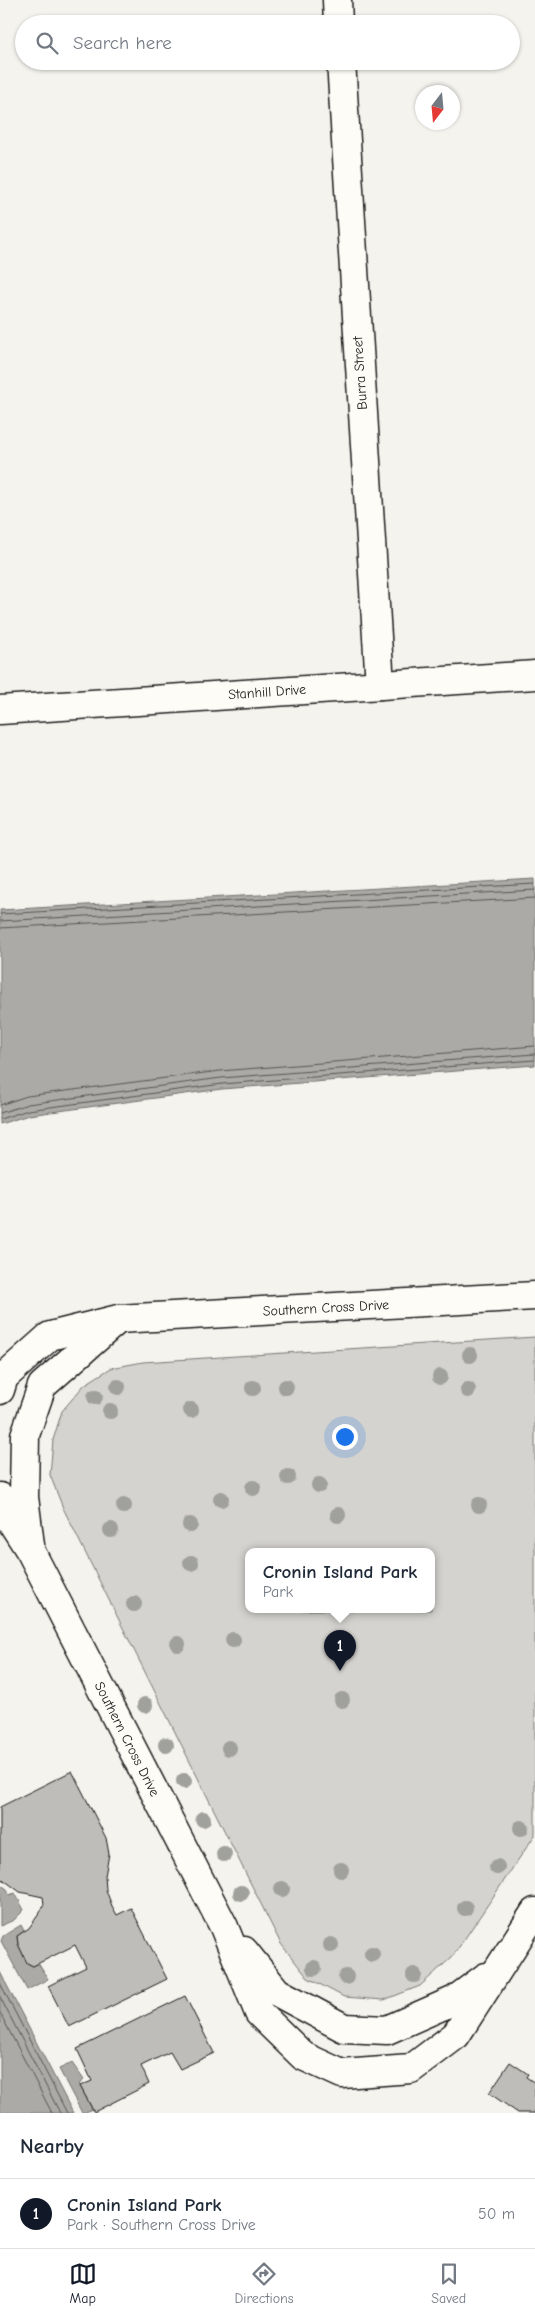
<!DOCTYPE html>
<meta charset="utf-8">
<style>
body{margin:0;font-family:"Comic Neue",sans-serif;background:#f2f2f3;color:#1f2937}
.compass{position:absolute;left:415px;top:85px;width:45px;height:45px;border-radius:50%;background:#fff;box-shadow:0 1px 4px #0004;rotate:196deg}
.you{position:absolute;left:344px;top:1436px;width:18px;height:18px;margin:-12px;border:4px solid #fff;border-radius:50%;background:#1a73e8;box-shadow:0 0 0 8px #1a73e833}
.badge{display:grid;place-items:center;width:32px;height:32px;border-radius:50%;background:#111827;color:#fff;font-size:16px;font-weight:700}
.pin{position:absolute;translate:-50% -41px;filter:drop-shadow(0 1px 2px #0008)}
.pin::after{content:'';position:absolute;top:26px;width:18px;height:15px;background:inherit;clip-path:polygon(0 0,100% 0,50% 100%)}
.popup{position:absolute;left:245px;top:1548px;width:190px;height:65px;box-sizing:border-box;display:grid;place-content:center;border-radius:10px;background:#fff;filter:drop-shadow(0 1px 4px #0005);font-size:16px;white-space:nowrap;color:#747a83}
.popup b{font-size:19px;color:#1f2937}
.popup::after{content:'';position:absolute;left:50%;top:100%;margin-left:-10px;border:10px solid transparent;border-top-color:#fff}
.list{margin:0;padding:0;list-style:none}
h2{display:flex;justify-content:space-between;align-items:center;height:65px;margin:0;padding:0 20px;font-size:21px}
h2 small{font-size:16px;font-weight:400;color:#747a83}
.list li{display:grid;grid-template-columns:32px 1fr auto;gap:15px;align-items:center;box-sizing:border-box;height:70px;padding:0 20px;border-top:1px solid #e0e1e3}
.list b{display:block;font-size:19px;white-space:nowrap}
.list p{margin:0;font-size:16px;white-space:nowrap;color:#747a83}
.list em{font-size:16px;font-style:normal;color:#747a83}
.icon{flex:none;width:28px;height:28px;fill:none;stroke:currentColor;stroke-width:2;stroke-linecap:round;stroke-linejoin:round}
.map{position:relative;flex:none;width:535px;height:2113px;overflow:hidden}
.search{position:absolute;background:#fff;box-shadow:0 1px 4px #0004;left:15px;right:15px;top:15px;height:55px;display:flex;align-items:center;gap:12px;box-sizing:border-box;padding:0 18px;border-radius:28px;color:#747a83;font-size:19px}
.sheet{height:135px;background:#fff}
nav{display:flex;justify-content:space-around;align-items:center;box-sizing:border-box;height:70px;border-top:1px solid #e0e1e3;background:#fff;font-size:14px;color:#747a83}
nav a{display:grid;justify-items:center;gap:2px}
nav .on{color:#111827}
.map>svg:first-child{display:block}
.green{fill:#d4d3cf;stroke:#787876;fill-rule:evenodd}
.water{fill:#abaaa6;stroke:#72716f}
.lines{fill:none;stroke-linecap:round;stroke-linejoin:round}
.shore{stroke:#555553;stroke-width:1}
.building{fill:#bebdba;stroke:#1c1c1c}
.minor-casing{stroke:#1c1c1c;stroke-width:31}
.minor{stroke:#fdfcf7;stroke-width:28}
.tree{fill:#a0a09d}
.labels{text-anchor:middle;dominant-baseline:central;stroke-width:4;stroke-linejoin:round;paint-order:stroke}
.street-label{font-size:14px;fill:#1c1c1c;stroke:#fdfcf7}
</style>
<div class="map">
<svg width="535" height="2113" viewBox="0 0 535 2113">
<rect width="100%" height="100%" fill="#f4f3ee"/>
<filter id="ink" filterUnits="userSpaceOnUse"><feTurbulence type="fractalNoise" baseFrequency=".02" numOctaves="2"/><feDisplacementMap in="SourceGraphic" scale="10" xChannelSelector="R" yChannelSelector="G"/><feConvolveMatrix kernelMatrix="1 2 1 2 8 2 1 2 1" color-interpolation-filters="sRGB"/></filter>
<g filter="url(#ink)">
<path class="green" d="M535 1337V1835L453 1956 420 1986 384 2000 344 1997 308 1978 281 1944 63 1508 50 1475 53 1440 62 1411 84 1385 111 1368 143 1362ZM249 1552H431V1610H249Z"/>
<g class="water">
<polygon points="535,879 535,1065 222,1089 29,1115 0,1124 0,910"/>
<polygon points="0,1884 7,1889 9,1895 15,1893 24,1910 14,1920 0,1926"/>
<polygon points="21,1925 24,1931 17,1936 18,1944 27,1963 33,1966 38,1963 48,1979 27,1990 1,1941 3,1936"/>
<polygon points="0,1972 73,2113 0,2113"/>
<polygon points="72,2063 84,2080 79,2084 91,2107 91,2110 82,2113 59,2069"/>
</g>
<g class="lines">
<g class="shore">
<polyline points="0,914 535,884"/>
<polyline points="0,921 535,890"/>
<polyline points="0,928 535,898"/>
<polyline points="0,1105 27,1096 220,1071 535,1046"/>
<polyline points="0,1113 28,1104 221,1078 535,1054"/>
<polyline points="0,1119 28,1110 222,1084 535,1060"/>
<polyline points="0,1983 67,2113"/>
<polyline points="0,1997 60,2113"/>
<polyline points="0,2013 52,2113"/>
</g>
</g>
<g class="building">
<polygon points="72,1771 106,1838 109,1854 105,1876 106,1890 112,1906 117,1915 131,1908 167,1979 69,2027 48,1986 86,1967 75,1945 33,1966 27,1963 18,1944 17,1936 29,1928 41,1911 44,1904 43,1897 20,1892 0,1877 0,1807"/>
<polygon points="185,1996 214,2053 180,2069 170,2052 141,2066 149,2084 94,2112 80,2086 92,2081 77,2049"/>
<polygon points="510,2062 528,2074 526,2077 535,2083 535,2113 518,2113 489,2093"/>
</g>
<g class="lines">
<g class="minor-casing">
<g id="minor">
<polyline points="337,0 338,24"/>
<polyline points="341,61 380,685"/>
<polyline points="0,710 535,675"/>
<polyline points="0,1390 4,1377 50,1336 118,1319 535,1296"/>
<polyline points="0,1497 3,1508 31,1552 224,1927 259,2013 303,2056 342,2074 411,2069 456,2035 535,1912"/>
<polyline points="30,1545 24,1497 25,1435 42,1386 117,1320"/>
<polyline points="244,1951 277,1992 344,2028 387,2030 455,2000 486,1977"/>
</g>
</g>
<use href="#minor" class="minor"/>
</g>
<g class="tree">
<circle cx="470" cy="1355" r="8"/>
<circle cx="440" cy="1377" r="8"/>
<circle cx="118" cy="1387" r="8"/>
<circle cx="286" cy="1387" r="8"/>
<circle cx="253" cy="1388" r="8"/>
<circle cx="468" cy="1390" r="8"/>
<circle cx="95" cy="1397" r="8"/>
<circle cx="191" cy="1410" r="8"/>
<circle cx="110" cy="1411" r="8"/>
<circle cx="288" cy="1477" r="8"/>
<circle cx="319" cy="1485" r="8"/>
<circle cx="253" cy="1488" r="8"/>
<circle cx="221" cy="1499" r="8"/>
<circle cx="479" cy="1505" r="8"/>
<circle cx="124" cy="1506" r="8"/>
<circle cx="338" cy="1515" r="8"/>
<circle cx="190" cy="1525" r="8"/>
<circle cx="111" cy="1530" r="8"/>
<circle cx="191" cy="1563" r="8"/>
<circle cx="134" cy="1604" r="8"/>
<circle cx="233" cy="1640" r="8"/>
<circle cx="178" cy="1644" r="8"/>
<circle cx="342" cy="1700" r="8"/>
<circle cx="145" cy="1705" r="8"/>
<circle cx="166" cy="1745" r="8"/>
<circle cx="229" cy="1748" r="8"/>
<circle cx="184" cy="1781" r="8"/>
<circle cx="203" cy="1819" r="8"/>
<circle cx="521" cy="1828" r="8"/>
<circle cx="224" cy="1854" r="8"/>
<circle cx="497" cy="1867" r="8"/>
<circle cx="341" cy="1870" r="8"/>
<circle cx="282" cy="1889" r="8"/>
<circle cx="241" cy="1893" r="8"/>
<circle cx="465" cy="1908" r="8"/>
<circle cx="331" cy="1945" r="8"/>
<circle cx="372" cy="1954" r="8"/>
<circle cx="314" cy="1968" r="8"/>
<circle cx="414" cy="1975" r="8"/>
<circle cx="346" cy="1977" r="8"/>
</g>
</g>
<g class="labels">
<g class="street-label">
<text transform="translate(360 373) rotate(-94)">Burra Street</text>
<text transform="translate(267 692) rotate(-4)">Stanhill Drive</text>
<text transform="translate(326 1308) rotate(-3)">Southern Cross Drive</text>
<text transform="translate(127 1739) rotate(63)">Southern Cross Drive</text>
</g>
</g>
</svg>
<svg class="compass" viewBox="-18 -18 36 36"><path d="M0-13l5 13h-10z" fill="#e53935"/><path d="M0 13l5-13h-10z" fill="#747a83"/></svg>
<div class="you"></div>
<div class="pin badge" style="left:340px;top:1671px">1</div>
<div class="popup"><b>Cronin Island Park</b>Park</div>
<div class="search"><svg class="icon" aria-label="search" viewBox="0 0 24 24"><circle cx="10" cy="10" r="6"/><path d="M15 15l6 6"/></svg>Search here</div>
</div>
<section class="sheet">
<h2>Nearby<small></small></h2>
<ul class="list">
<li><span class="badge">1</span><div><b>Cronin Island Park</b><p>Park · Southern Cross Drive</p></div><em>50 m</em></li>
</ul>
</section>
<nav>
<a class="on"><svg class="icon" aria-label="map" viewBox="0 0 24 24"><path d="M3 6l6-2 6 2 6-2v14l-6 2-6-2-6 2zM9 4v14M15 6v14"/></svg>Map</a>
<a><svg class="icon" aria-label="directions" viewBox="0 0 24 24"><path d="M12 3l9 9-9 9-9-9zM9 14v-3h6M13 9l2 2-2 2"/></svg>Directions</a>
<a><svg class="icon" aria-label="saved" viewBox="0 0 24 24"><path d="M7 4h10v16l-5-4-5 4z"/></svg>Saved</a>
</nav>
